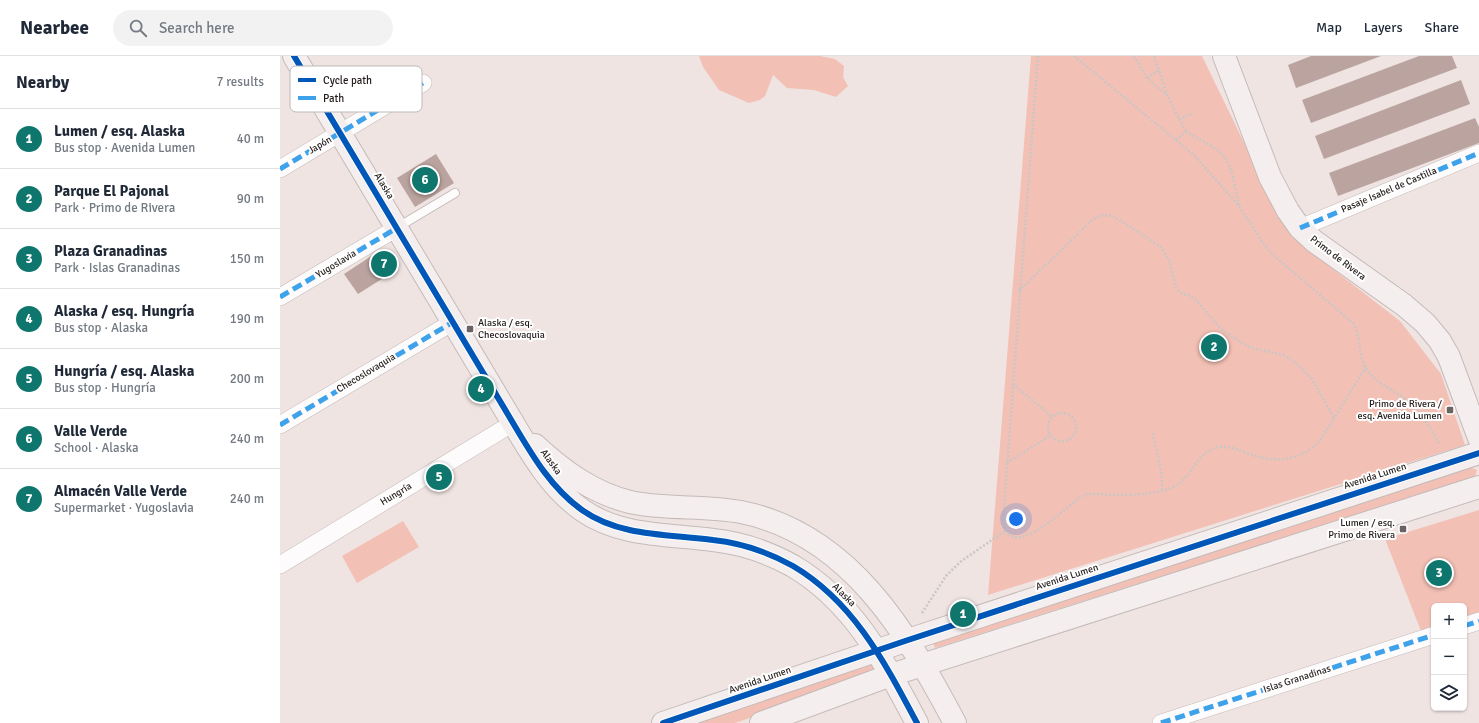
<!DOCTYPE html>
<meta charset="utf-8">
<style>
body{margin:0;font-family:Signika,sans-serif;background:#f2f2f3;color:#1f2937}
.controls{position:absolute;right:12px;bottom:12px;display:grid;overflow:hidden;border-radius:6px;box-shadow:0 1px 3px #0004}
.controls button{width:36px;height:36px;display:grid;place-items:center;padding:0;border:0;border-bottom:1px solid #e0e1e3;background:#fff;color:#1f2937;font:20px sans-serif}
.you{position:absolute;left:736px;top:463px;width:14px;height:14px;margin:-10px;border:3px solid #fff;border-radius:50%;background:#1a73e8;box-shadow:0 0 0 6px #1a73e833}
.badge{display:grid;place-items:center;width:26px;height:26px;border-radius:50%;background:#0f766e;color:#fff;font-size:13px;font-weight:700}
.pin{position:absolute;translate:-50% -50%;border:2px solid #fff;box-shadow:0 1px 4px #0006}
.list{margin:0;padding:0;list-style:none}
h2{display:flex;justify-content:space-between;align-items:center;height:52px;margin:0;padding:0 16px;font-size:17px}
h2 small{font-size:13px;font-weight:400;color:#747a83}
.list li{display:grid;grid-template-columns:26px 1fr auto;gap:12px;align-items:center;box-sizing:border-box;height:60px;padding:0 16px;border-top:1px solid #e0e1e3}
.list b{display:block;font-size:15px;white-space:nowrap}
.list p{margin:0;font-size:13px;white-space:nowrap;color:#747a83}
.list em{font-size:13px;font-style:normal;color:#747a83}
.icon{flex:none;width:22px;height:22px;fill:none;stroke:currentColor;stroke-width:2;stroke-linecap:round;stroke-linejoin:round}
.map{position:relative;flex:none;width:1199px;height:667px;overflow:hidden}
header{display:flex;align-items:center;gap:24px;box-sizing:border-box;height:56px;padding:0 20px;background:#fff;border-bottom:1px solid #e0e1e3}
header strong{font-size:19px}
nav{display:flex;gap:22px;margin-inline-start:auto;font-size:14px}
.search{width:280px;height:36px;background:#f2f2f3;display:flex;align-items:center;gap:10px;box-sizing:border-box;padding:0 14px;border-radius:22px;color:#747a83;font-size:15px}
main{display:flex}
aside{flex:1;background:#fff}
.map>svg:first-child{display:block}
.green{fill:#f3c0b5}
.building{fill:#bba49f}
.lines{fill:none;stroke-linecap:round;stroke-linejoin:round}
.lane-casing{stroke:#c4bbb9;stroke-width:10}
.street-casing{stroke:#c4bbb9;stroke-width:18}
.secondary-casing{stroke:#c4bbb9;stroke-width:24}
.path{stroke:#c9c6c4;stroke-width:2.5;stroke-dasharray:2 2;stroke-linecap:butt}
.lane{stroke:#fdfbfb;stroke-width:8}
.street{stroke:#fdfbfb;stroke-width:17}
.secondary{stroke:#f4efee;stroke-width:22}
.quiet{stroke:#3ea2ea;stroke-width:5;stroke-dasharray:10 5;stroke-linecap:butt}
.cycleway-casing{stroke:#fff;stroke-width:8}
.cycleway{stroke:#0057b8;stroke-width:6}
.poi-dot{fill:#6b6361;stroke:#fff;stroke-width:1.5}
.labels{text-anchor:middle;dominant-baseline:central;stroke-width:4;stroke-linejoin:round;paint-order:stroke}
.street-label{font-size:10px;fill:#241d1b;stroke:#fff}
.poi-label{font-size:10px;fill:#241d1b;stroke:#fff;text-anchor:end}
.key{fill:#fff;stroke:#bdbbbb;stroke-width:1}
.key-label{font-size:11px;fill:#241d1b}
</style>
<header>
<strong>Nearbee</strong>
<div class="search"><svg class="icon" aria-label="search" viewBox="0 0 24 24"><circle cx="10" cy="10" r="6"/><path d="M15 15l6 6"/></svg>Search here</div>
<nav><a>Map</a><a>Layers</a><a>Share</a></nav>
</header>
<main>
<aside>
<h2>Nearby<small>7 results</small></h2>
<ul class="list">
<li><span class="badge">1</span><div><b>Lumen / esq. Alaska</b><p>Bus stop · Avenida Lumen</p></div><em>40 m</em></li>
<li><span class="badge">2</span><div><b>Parque El Pajonal</b><p>Park · Primo de Rivera</p></div><em>90 m</em></li>
<li><span class="badge">3</span><div><b>Plaza Granadinas</b><p>Park · Islas Granadinas</p></div><em>150 m</em></li>
<li><span class="badge">4</span><div><b>Alaska / esq. Hungría</b><p>Bus stop · Alaska</p></div><em>190 m</em></li>
<li><span class="badge">5</span><div><b>Hungría / esq. Alaska</b><p>Bus stop · Hungría</p></div><em>200 m</em></li>
<li><span class="badge">6</span><div><b>Valle Verde</b><p>School · Alaska</p></div><em>240 m</em></li>
<li><span class="badge">7</span><div><b>Almacén Valle Verde</b><p>Supermarket · Yugoslavia</p></div><em>240 m</em></li>
</ul>
</aside>
<div class="map">
<svg width="1199" height="667" viewBox="0 0 1199 667">
<rect width="100%" height="100%" fill="#efe4e2"/>
<g class="green">
<polygon points="419,0 540,0 555,3 564,10 563,21 568,30 556,41 534,34 507,32 493,19 485,40 480,44 469,47 439,34 423,11"/>
<polygon points="751,0 922,0 1003,167 1027,193 1120,265 1161,318 1185,389 708,539"/>
<polygon points="1190,411 1197,414 1195,421 655,592 651,582"/>
<polygon points="1199,454 1199,556 1184,561 1184,550 1154,550 1154,571 1141,575 1105,483"/>
<polygon points="123,465 139,491 77,527 62,500"/>
<polygon points="601,599 608,614 455,667 401,667"/>
</g>
<g class="building">
<polygon points="1031,0 1101,0 1016,32 1008,9"/>
<polygon points="1139,0 1172,0 1177,12 1031,67 1022,44"/>
<polygon points="1181,24 1190,48 1044,103 1035,80"/>
<polygon points="1195,62 1199,71 1199,87 1058,140 1049,117"/>
<polygon points="156,98 174,127 135,151 117,122"/>
<polygon points="102,193 116,214 78,238 64,218"/>
</g>
<g class="lines">
<g class="lane-casing">
<polyline id="lane" points="118,171 175,137"/>
</g>
<g class="street-casing">
<g id="street">
<polyline points="0,113 143,27"/>
<polyline points="1020,172 1199,97"/>
<polyline points="0,241 117,172"/>
<polyline points="0,369 173,266"/>
<polyline points="0,509 233,367"/>
<polyline points="1184,570 1199,565"/>
<polyline points="881,667 1154,579"/>
</g>
</g>
<g class="secondary-casing">
<g id="secondary">
<path d="M14 0 233 367C252 399 271 432 302 454 340 481 389 478 433 484 461 487 488 496 513 510 574 546 605 607 637 667"/>
<polyline points="944,0 990,121 1008,155 1020,172 1034,185 1124,249 1145,267 1160,285 1169,301 1199,382"/>
<path d="M255 389C283 415 313 437 350 446 386 454 425 449 461 456 570 478 627 577 675 667"/>
<polyline points="383,667 628,584 1199,397"/>
<polyline points="481,667 611,619 1199,431"/>
</g>
</g>
<g class="path">
<path d="M758 0 723 464C724 470 725 477 731 480 748 489 786 452 799 442L807 438C834 438 878 443 900 427 914 416 919 393 940 391 950 390 959 394 969 398 996 407 1017 406 1039 386L1086 311"/>
<path d="M794 0 914 99 959 150 985 190 993 199 1073 267C1082 281 1077 299 1087 314 1094 325 1111 333 1121 340 1139 353 1150 370 1159 388"/>
<polyline points="854,0 867,22 888,40"/>
<polyline points="874,0 888,41 906,76"/>
<polyline points="867,22 880,13"/>
<polyline points="899,63 914,57"/>
<path d="M896 84 906 76C952 100 949 100 959 150"/>
<polyline points="739,235 813,163 823,159 833,160 880,190 889,204 896,232 900,237 908,239 915,243 941,273 962,287 972,292 1004,299 1017,308 1032,323 1054,362"/>
<polyline points="733,328 772,361"/>
<circle cx="782" cy="371" r="14"/>
<polyline points="873,377 882,420 882,434"/>
<polyline points="727,407 771,379"/>
<polyline points="642,557 666,520 680,506 725,475"/>
</g>
<use href="#lane" class="lane"/>
<use href="#street" class="street"/>
<use href="#secondary" class="secondary"/>
<g class="quiet">
<polyline points="0,113 143,27"/>
<polyline points="1020,172 1199,97"/>
<polyline points="0,241 117,172"/>
<polyline points="0,369 173,266"/>
<polyline points="1184,570 1199,565"/>
<polyline points="881,667 1154,579"/>
</g>
<g class="cycleway-casing">
<g id="cycleway">
<path d="M14 0 233 367C252 399 271 432 302 454 340 481 389 478 433 484 461 487 488 496 513 510 574 546 605 607 637 667"/>
<polyline points="383,667 628,584 1199,397"/>
</g>
</g>
<use href="#cycleway" class="cycleway"/>
</g>
<g class="poi-dot">
<rect x="186" y="269" width="8" height="8" rx="2"/>
<rect x="1166" y="350" width="8" height="8" rx="2"/>
<rect x="1119" y="469" width="8" height="8" rx="2"/>
</g>
<g class="labels">
<g class="street-label">
<text transform="translate(40 89) rotate(-31)">Japón</text>
<text transform="translate(104 130) rotate(59)">Alaska</text>
<text transform="translate(1109 134) rotate(-23)">Pasaje Isabel de Castilla</text>
<text transform="translate(1058 202) rotate(37)">Primo de Rivera</text>
<text transform="translate(56 208) rotate(-31)">Yugoslavia</text>
<text transform="translate(86 317) rotate(-31)">Checoslovaquia</text>
<text transform="translate(271 406) rotate(54)">Alaska</text>
<text transform="translate(1095 420) rotate(-18)">Avenida Lumen</text>
<text transform="translate(116 438) rotate(-31)">Hungría</text>
<text transform="translate(787 521) rotate(-18)">Avenida Lumen</text>
<text transform="translate(564 539) rotate(45)">Alaska</text>
<text transform="translate(1017 623) rotate(-18)">Islas Granadinas</text>
<text transform="translate(480 624) rotate(-19)">Avenida Lumen</text>
</g>
<g class="poi-label">
<text x="198" y="267" text-anchor="start">Alaska / esq.<tspan x="198" dy="12">Checoslovaquia</tspan></text>
<text x="1162" y="348">Primo de Rivera /<tspan x="1162" dy="12">esq. Avenida Lumen</tspan></text>
<text x="1115" y="467">Lumen / esq.<tspan x="1115" dy="12">Primo de Rivera</tspan></text>
</g>
</g>
<rect x="10" y="10" width="132" height="46" rx="6" class="key"/>
<rect x="18" y="22" width="18" height="4" fill="#0057b8"/>
<rect x="18" y="40" width="18" height="4" fill="#3ea2ea"/>
<g class="key-label">
<text x="43" y="28">Cycle path</text>
<text x="43" y="46">Path</text>
</g>
</svg>
<div class="controls">
<button>+</button>
<button>−</button>
<button><svg class="icon" aria-label="layers" viewBox="0 0 24 24"><path d="M12 4l9 5-9 5-9-5zM3 14l9 5 9-5"/></svg></button>
</div>
<div class="you"></div>
<div class="pin badge" style="left:683px;top:558px">1</div>
<div class="pin badge" style="left:934px;top:291px">2</div>
<div class="pin badge" style="left:1159px;top:517px">3</div>
<div class="pin badge" style="left:201px;top:333px">4</div>
<div class="pin badge" style="left:159px;top:421px">5</div>
<div class="pin badge" style="left:145px;top:124px">6</div>
<div class="pin badge" style="left:104px;top:208px">7</div>
</div>
</main>
